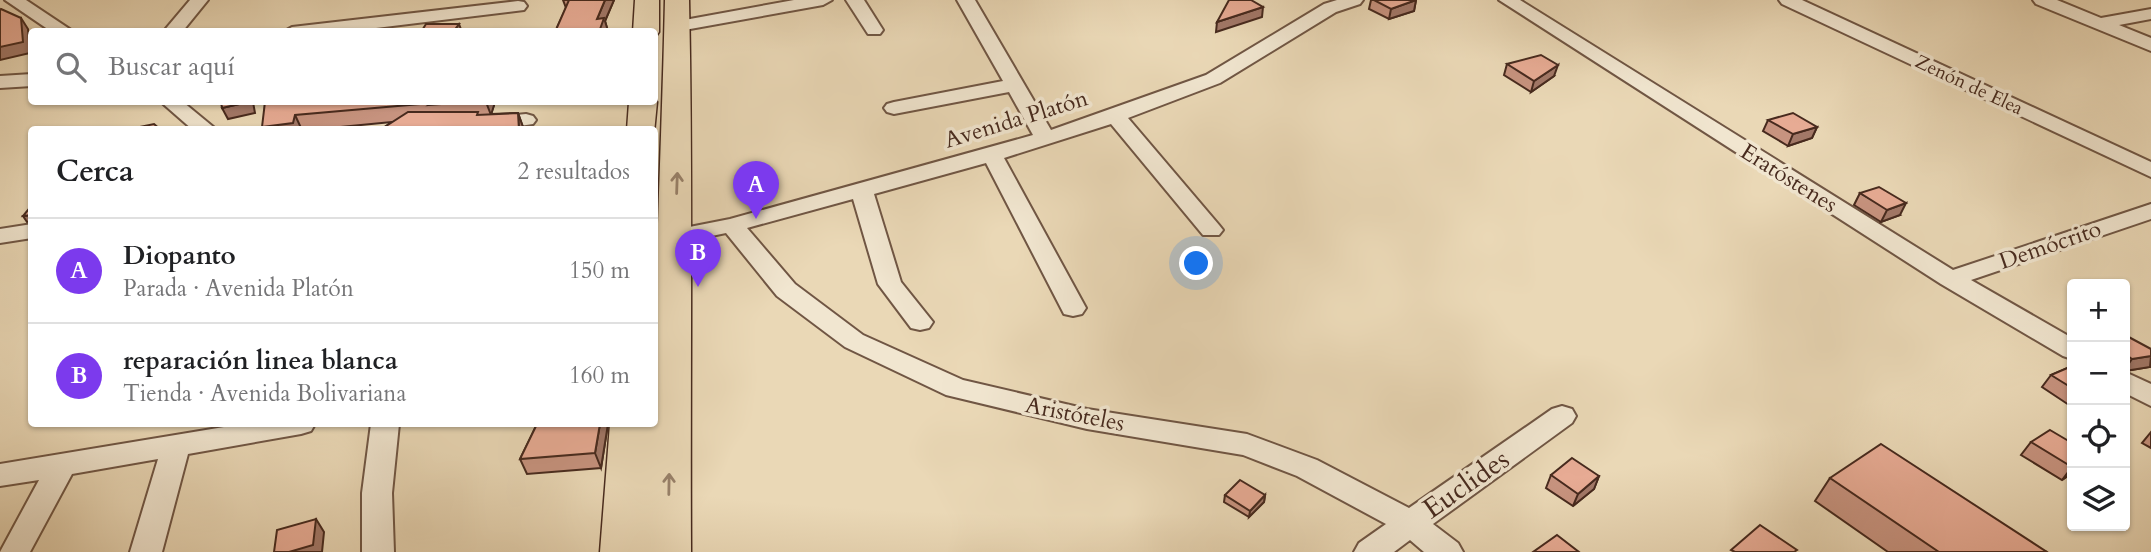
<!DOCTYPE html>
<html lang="es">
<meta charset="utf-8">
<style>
body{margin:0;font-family:Cardo,serif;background:#f2f2f2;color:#202124}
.controls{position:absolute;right:21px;bottom:21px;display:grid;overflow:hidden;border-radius:7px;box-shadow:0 2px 5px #0004}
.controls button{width:63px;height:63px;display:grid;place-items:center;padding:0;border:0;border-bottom:2px solid #e0e0e0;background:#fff;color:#202124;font:35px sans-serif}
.you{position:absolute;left:1197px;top:264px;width:24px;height:24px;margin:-18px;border:5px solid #fff;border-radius:50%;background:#1a73e8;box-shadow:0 0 0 10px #1a73e833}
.badge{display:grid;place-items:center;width:46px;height:46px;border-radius:50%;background:#7c3aed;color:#fff;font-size:23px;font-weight:700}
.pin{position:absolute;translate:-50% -58px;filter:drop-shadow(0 2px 4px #0008)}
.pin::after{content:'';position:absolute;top:37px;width:24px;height:21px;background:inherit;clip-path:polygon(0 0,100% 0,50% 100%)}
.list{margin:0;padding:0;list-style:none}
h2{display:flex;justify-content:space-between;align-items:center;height:91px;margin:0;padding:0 28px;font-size:30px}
h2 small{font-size:23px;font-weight:400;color:#757577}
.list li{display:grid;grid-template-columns:46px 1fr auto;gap:21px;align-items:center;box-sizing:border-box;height:105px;padding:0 28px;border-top:2px solid #e0e0e0}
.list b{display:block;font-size:26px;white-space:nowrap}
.list p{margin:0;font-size:23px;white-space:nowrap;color:#757577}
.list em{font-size:23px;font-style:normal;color:#757577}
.icon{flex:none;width:38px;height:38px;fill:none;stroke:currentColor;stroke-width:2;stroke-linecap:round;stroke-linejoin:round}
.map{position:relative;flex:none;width:2151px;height:552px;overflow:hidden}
.search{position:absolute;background:#fff;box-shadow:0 2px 5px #0004;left:28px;top:28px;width:630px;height:77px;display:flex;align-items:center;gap:18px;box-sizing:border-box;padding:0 24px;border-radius:7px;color:#757577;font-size:26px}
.panel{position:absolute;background:#fff;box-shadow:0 2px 5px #0004;left:28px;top:126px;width:630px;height:301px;border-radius:7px}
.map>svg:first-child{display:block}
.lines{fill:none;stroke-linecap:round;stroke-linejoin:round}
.minor-casing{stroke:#705644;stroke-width:4}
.highway-casing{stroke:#472a1e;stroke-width:3}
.minor{fill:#f1e6d0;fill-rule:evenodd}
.highway{fill:#ead8b6;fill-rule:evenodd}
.wall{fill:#c7937f;stroke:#472a1e;stroke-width:2}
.shaded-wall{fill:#a27868;stroke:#472a1e;stroke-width:2}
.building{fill:#e7ab94;stroke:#472a1e;stroke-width:2}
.oneway{stroke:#98816a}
.labels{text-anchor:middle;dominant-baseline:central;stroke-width:7;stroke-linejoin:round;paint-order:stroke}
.far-street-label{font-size:19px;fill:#472a1e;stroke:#f1e6d0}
.street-label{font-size:23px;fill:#472a1e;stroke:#f1e6d0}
.near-street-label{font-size:28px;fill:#472a1e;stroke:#f1e6d0}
</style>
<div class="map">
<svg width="2151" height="552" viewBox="0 0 2151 552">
<rect width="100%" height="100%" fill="#ead8b6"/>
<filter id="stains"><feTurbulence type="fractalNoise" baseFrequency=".00286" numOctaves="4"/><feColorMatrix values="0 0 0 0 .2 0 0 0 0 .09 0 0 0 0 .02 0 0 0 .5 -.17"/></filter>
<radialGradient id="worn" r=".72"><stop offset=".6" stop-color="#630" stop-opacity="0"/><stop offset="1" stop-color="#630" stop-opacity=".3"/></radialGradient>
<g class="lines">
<g class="minor-casing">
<g id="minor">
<polygon points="5,0 26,0 74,32 52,32"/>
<polygon points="190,0 208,0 182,32 163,32"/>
<polygon points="794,0 832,0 823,5 679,31 670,26 679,21"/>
<polygon points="846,0 864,0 883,30 880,34 868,34"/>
<polygon points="957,0 975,0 1051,130 1206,75 1324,4 1337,0 1363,0 1360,4 1336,12 1220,83 1128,118 1219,225 1223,230 1219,235 1203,235 1111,124 1004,158 1086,308 1082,314 1073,316 1064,314 986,163 874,194 901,282 933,322 929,328 920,330 911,328 878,284 853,199 747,228 795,284 863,335 963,380 1087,409 1247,434 1317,460 1409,508 1552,409 1562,406 1572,409 1576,416 1572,423 1433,524 1458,543 1463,552 1424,552 1410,540 1394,552 1354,552 1359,543 1386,524 1297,476 1243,455 1087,429 946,395 845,347 777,296 726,233 654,248 654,234 730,219 1033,135 1009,92 894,114 887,112 884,108 887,104 894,102 1003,81"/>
<polygon points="1499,0 1520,0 1953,270 2151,204 2151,219 1971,280 2072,338 2072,359 2063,356 1941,284"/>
<polygon points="1779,0 1802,0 2151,162 2151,177 1782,4"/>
<polygon points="2033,0 2057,0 2101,18 2151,9 2151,19 2119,25 2151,38 2151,51 2036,4"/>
<polygon points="518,1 524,2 527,6 524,10 343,32 283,32 292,27"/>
<polygon points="32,74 32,86 0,88 0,76"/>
<polygon points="161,102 183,102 217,130 193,130"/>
<polygon points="526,114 533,116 536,120 533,124 492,130 414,130 424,124"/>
<polygon points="32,224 32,238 0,243 0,229"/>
<polygon points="2125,372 2151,384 2151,406 2125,393"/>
<polygon points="242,424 315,424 311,431 301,434 188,454 162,552 130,552 158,459 72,474 30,552 0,552 39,480 0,486 0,464"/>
<polygon points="371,424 399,424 392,493 394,552 362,552 362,493"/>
</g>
</g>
<g class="highway-casing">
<g id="highway">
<polygon points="635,0 659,0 659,32 655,38 654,32 633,32"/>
<path d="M665 0H689C693 184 690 368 691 552H600L610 424H654C654 282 662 141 665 0Z"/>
<polygon points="654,98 657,102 654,133 654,130 627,130 629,102 654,102"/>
</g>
</g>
<use href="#minor" class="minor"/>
<use href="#highway" class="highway"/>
</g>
<g class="wall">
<polygon points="563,0 614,0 605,21 608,32 555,32 566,8"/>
<polygon points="1371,0 1416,0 1414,11 1389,19 1369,9"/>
<polygon points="1507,64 1554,76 1531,92 1504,75"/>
<polygon points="265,102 495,102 491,114 518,113 524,130 380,130 392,122 309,130 264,130"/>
<polygon points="1768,120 1817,127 1812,138 1788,146 1763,131"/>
<polygon points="1860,193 1900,215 1881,222 1854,205"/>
<polygon points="2125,335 2150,367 2125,371"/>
<polygon points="2072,366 2072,407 2042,387 2051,375"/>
<polygon points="537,424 608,424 601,468 527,474 520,459"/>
<polygon points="2151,432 2151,448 2142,443"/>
<polygon points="2031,442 2072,443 2072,473 2062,480 2021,455"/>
<polygon points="1551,475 1599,476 1594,489 1573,506 1546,488"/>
<polygon points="1830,478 2047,552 1888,552 1815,501"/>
<polygon points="1225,495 1265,495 1264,502 1249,517 1224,502"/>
</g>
<g class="shaded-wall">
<polygon points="605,0 614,0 605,21 608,31 599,32 597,19"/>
<polygon points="1416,0 1414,11 1389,19 1391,9"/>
<polygon points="1263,7 1262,17 1216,32 1217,22"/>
<polygon points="21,18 28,29 30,53 0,60 0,47"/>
<polygon points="459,24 462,32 453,32"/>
<polygon points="1558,65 1554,76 1531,92 1534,81"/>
<polygon points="248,102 253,102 255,113 228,119 222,108"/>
<polygon points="486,102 495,102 491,115"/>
<polygon points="518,113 524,130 519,130"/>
<polygon points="295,115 302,130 264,130 262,127"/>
<polygon points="1817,127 1812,138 1788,146 1793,134"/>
<polygon points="1906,203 1900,215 1881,222 1887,210"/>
<polygon points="32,215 32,221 27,222 23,216"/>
<polygon points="2151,356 2150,367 2125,371 2125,369 2132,359"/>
<polygon points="600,424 608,424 601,468 595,453"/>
<polygon points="2072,467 2072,473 2062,480"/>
<polygon points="1599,476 1594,489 1573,506 1578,494"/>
<polygon points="1265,495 1264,502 1249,517 1250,511"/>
<polygon points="316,519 324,532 322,552 289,552"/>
</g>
<g class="building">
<polygon points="569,0 605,0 597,19 604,18 599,32 555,32"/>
<polygon points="1229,0 1251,0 1263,7 1217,22"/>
<polygon points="1374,0 1416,0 1391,9"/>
<polygon points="1,9 21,18 23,42 0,47 0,10"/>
<polygon points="426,24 459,24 453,32 421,32"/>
<polygon points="1541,55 1558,65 1534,81 1507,64"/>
<polygon points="221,102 248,102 222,108"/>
<polygon points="265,102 467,102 429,105 432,103 295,115 293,123 262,127"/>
<polygon points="408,112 478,112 477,115 518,113 519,130 380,130"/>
<polygon points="1793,113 1817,127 1793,134 1768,120"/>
<polygon points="154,124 161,130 125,130"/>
<polygon points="1879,187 1906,203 1887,210 1860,193"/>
<polygon points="32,205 32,215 23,216"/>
<polygon points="2125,335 2151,349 2151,356 2132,359 2125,354"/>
<polygon points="2072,366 2072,388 2051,375"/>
<polygon points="537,424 600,424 595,453 520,459"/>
<polygon points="2050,430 2072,443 2072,467 2031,442"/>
<polygon points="1881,444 2047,552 1939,552 1830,478"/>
<polygon points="1572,458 1599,476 1578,494 1551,475"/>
<polygon points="1240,480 1265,495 1250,511 1225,495"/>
<polygon points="316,519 313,545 289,552 274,552 277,530"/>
<polygon points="1760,525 1797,550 1794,552 1735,552 1731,550"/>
<polygon points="1557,535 1579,552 1533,552"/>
</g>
<defs><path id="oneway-shaft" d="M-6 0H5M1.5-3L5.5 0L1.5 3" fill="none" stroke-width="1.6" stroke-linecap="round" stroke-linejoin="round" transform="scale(1.75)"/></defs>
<g class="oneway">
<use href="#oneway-shaft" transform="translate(677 183) rotate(-88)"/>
<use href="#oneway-shaft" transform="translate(669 484) rotate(-89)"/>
</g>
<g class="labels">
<g class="far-street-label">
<text transform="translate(1969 85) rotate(25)">Zenón de Elea</text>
</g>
<g class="street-label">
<text transform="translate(1016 119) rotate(-17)">Avenida Platón</text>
<text transform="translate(1789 178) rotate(32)">Eratóstenes</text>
<text transform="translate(2050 245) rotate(-19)">Demócrito</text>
<text transform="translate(1075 414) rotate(11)">Aristóteles</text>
</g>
<g class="near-street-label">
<text transform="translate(1466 484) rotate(-35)">Euclides</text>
</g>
</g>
<rect width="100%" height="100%" filter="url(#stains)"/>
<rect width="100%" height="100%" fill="url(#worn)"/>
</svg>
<div class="controls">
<button>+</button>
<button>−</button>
<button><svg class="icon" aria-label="locate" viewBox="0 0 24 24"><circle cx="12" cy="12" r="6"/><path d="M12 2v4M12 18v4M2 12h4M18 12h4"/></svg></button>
<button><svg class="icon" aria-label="layers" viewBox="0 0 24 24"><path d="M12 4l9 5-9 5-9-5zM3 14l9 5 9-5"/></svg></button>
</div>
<div class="you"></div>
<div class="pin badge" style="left:756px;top:219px">A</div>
<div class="pin badge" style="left:698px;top:287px">B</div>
<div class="search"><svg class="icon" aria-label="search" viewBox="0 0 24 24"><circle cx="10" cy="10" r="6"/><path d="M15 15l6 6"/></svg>Buscar aquí</div>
<section class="panel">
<h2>Cerca<small>2 resultados</small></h2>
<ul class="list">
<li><span class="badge">A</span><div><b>Diopanto</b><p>Parada · Avenida Platón</p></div><em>150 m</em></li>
<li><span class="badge">B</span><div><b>reparación linea blanca</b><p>Tienda · Avenida Bolivariana</p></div><em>160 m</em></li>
</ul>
</section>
</div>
